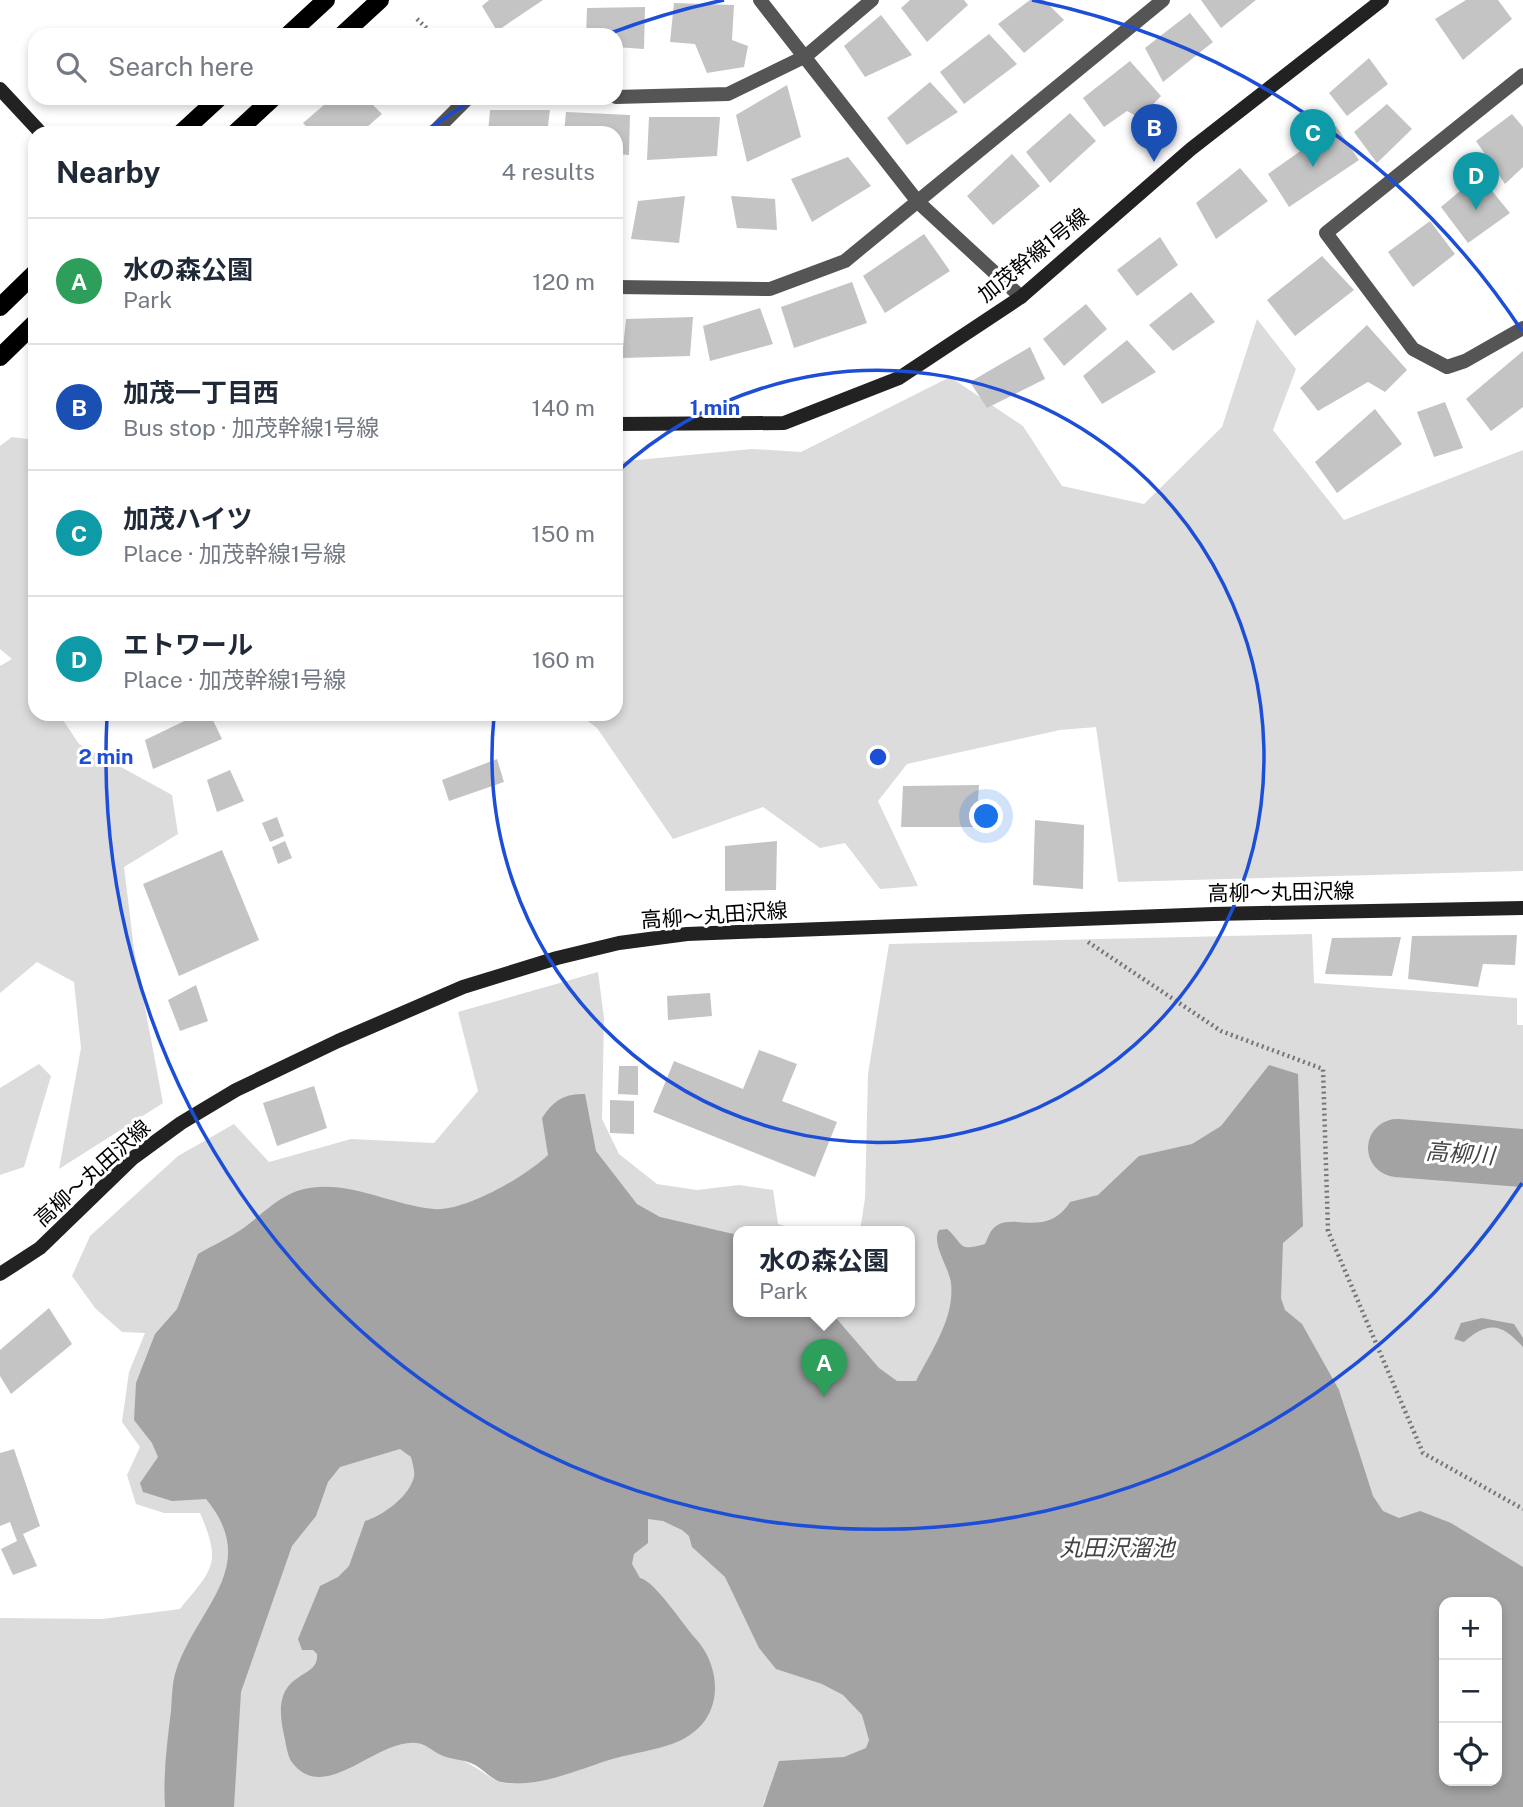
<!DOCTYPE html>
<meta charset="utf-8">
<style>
body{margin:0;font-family:"Public Sans","Noto Sans JP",sans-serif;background:#f2f2f3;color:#1f2937}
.controls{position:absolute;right:21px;bottom:21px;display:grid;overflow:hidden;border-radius:14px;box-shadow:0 4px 10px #0003}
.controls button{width:63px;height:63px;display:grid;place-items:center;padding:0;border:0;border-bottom:2px solid #e0e1e3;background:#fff;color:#1f2937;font:35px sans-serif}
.you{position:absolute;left:987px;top:817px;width:24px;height:24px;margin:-18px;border:5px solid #fff;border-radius:50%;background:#1a73e8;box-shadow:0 0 0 10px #1a73e833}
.badge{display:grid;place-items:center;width:46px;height:46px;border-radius:50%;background:#1a73e8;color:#fff;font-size:23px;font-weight:700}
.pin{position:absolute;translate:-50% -58px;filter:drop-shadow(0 2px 4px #0008)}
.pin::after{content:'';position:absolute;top:37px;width:24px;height:21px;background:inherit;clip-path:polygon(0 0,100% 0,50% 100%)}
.popup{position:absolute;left:733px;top:1226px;width:182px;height:91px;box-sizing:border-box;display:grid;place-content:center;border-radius:14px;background:#fff;filter:drop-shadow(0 2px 5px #0005);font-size:23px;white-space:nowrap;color:#747a83}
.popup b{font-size:26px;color:#1f2937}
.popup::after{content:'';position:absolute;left:50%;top:100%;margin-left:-14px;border:14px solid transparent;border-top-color:#fff}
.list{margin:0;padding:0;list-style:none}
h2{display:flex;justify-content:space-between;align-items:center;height:91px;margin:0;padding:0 28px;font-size:30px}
h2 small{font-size:23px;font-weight:400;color:#747a83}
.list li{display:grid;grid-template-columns:46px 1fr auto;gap:21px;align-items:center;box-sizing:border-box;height:126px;padding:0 28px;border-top:2px solid #e0e1e3}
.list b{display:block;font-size:26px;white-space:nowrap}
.list p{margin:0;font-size:23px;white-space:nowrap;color:#747a83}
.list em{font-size:23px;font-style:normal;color:#747a83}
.icon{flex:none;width:38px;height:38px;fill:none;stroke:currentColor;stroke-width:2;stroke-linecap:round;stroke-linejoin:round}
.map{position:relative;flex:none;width:1523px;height:1807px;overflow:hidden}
.search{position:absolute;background:#fff;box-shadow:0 4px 10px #0003;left:28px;top:28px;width:595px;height:77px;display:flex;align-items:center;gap:18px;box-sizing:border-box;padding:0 24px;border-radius:21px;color:#747a83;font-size:26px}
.panel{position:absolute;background:#fff;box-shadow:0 4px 10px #0003;left:28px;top:126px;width:595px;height:595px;border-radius:21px}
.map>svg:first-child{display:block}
.green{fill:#dcdcdc;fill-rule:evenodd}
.water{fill:#a3a3a3;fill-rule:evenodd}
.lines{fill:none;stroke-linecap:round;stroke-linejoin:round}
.river{stroke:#a3a3a3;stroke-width:58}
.building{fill:#c4c4c4}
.path{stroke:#777;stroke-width:4.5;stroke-dasharray:2 3.5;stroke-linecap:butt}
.street{stroke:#555;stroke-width:14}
.secondary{stroke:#222;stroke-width:14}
.primary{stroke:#000;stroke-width:18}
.ring{fill:none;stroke:#1d4ed8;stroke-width:3.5}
.labels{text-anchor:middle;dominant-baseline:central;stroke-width:6;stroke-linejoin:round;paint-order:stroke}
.street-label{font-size:21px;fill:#000;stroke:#fff}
.water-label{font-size:23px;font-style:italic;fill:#444;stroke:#fff}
.centre{fill:#1d4ed8;stroke:#fff;stroke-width:3.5}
.ring-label{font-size:21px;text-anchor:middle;font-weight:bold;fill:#1d4ed8;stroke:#fff;stroke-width:6;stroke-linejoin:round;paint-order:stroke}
</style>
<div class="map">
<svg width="1523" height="1807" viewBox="0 0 1523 1807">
<rect width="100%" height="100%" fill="#fff"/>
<g class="green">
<polygon points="1257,319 1296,369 1273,430 1344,520 1523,450 1523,871 1118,882 1096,727 1060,730 907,764 878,801 918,886 880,889 845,843 820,848 763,807 673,839 597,728 579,714 616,714 616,462 752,449 801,452 950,377 1023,426 1062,486 1144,504 1222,427"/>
<polygon points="12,437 35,440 35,714 59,714 79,744 172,795 178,834 124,867 134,949 163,1103 59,1169 81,1048 74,982 37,962 0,993 0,666 12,659 0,649 0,446"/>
<path d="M1312 934 1314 983 1517 998V1025H1523V1807H779L765 1799 763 1807H0V1618L102 1619 180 1609C213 1569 222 1564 200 1513H164L136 1504 127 1475 140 1447 122 1422 129 1372 145 1333 122 1332 95 1308 72 1276 90 1236 178 1156 234 1124 269 1162 351 1139 434 1143 478 1091 458 1012 598 972 604 1018 602 1119 619 1154 657 1184 697 1190 739 1185 773 1190 778 1224 803 1231H738V1311H910V1231H860L865 1198 868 1074 889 944ZM1444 1602H1497V1781H1444ZM457 1759 601 1762C577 1770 524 1789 500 1782 488 1778 475 1764 457 1759Z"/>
<polygon points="39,1064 51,1076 24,1167 0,1175 0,1088"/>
</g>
<g class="water">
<path d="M1269 1065 1298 1074 1303 1226 1283 1243 1281 1298 1285 1310 1302 1324 1339 1390 1373 1496 1383 1511 1399 1518 1420 1511 1451 1523 1523 1567V1807H763L779 1761 844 1757 866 1748 869 1740 862 1715 843 1695 822 1684 776 1669 759 1648 725 1577 692 1547 689 1536 682 1530 663 1521 648 1519V1543L634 1554 632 1564 640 1578C655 1581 683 1625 696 1639 722 1668 724 1717 685 1738 667 1749 631 1753 609 1760 577 1770 536 1789 501 1782 492 1780 483 1769 475 1765 464 1759 450 1760 439 1754 431 1750 426 1744 416 1743 375 1739 324 1807 291 1761 287 1754 286 1743 284 1735 268 1666 320 1683 317 1654L313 1650H302L298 1639 320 1586 338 1577 349 1566 365 1521C382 1516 407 1498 413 1480 416 1474 413 1465 411 1457L400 1449 340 1467 328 1482 316 1516 292 1546 241 1692 234 1807H165C163 1775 167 1743 171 1711 172 1699 172 1685 175 1674 194 1609 263 1568 206 1499L172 1501 143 1492 140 1483 158 1457 152 1443 134 1420 136 1383 155 1334 177 1309 198 1254C213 1245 230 1238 245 1227 261 1215 277 1198 297 1191 343 1176 389 1205 434 1209 465 1212 526 1176 548 1155L542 1118C553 1101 564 1093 585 1094L596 1151 637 1204 660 1217 738 1235V1311H830L879 1368 897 1381H916C931 1352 955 1318 951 1283 949 1267 931 1244 939 1230L947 1229C965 1245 957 1252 985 1244 988 1238 990 1230 996 1226 1015 1213 1047 1238 1070 1202L1098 1195 1139 1156 1192 1144 1221 1126ZM1444 1602H1497V1781H1444Z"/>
<path d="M1482 1318 1514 1324 1523 1338V1347C1502 1324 1489 1320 1464 1342L1454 1339 1461 1323Z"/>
</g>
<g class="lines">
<polyline class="river" points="1397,1148 1523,1158"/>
</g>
<g class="building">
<polygon points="489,0 543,0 497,31 482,6"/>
<polygon points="910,0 964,0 968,5 927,42 901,8"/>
<polygon points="1030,0 1044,0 1064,20 1024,53 998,24"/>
<polygon points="1201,0 1256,0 1221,28"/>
<polygon points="1466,0 1498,0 1512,19 1463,60 1435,19"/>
<polygon points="674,3 734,5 732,40 748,46 744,67 707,73 695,44 670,42"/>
<polygon points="645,7 644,49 616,47 616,35 586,35 587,8"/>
<polygon points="1190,13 1213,42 1163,82 1145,48"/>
<polygon points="881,15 912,55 865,77 844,46"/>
<polygon points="989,34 1017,64 964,104 940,72"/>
<polygon points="1369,58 1388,84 1347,116 1329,93"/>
<polygon points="1130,61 1161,96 1140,118 1127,111 1104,127 1083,98"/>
<polygon points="930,82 958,112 907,145 887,118"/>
<polygon points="787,85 801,137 747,162 736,115"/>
<polygon points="332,98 366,98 382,114 360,133 313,133 303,123"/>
<polygon points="1387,104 1412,129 1377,163 1354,132"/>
<polygon points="490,110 550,110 547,133 488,133"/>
<polygon points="566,112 630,115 629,155 616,154 616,133 564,133"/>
<polygon points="1070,113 1096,141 1050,183 1026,152"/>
<polygon points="1512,114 1523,127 1523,167 1505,184 1476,141"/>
<polygon points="649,117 720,117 717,156 647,160"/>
<polygon points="1336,126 1359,160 1289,207 1268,174"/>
<polygon points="1012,154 1040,186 993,225 967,196"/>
<polygon points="848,157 871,186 812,222 791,179"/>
<polygon points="1240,168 1268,201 1216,239 1196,203"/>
<polygon points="1479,175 1510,213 1468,243 1441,207"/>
<polygon points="685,196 679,243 631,239 638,201"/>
<polygon points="731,196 775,199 777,230 737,228"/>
<polygon points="1430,221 1455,254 1413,287 1388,252"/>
<polygon points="924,234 950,271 885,313 863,276"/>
<polygon points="1160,237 1178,265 1137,296 1117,270"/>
<polygon points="1322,256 1354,290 1295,336 1267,300"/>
<polygon points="852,282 867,323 794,348 781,307"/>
<polygon points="1191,292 1215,322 1173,351 1149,325"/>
<polygon points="1086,304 1107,329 1064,366 1043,339"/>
<polygon points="760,308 773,344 710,361 703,326"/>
<polygon points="693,317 690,356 622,358 626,319"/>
<polygon points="1367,325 1407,370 1385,392 1368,382 1318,411 1300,388"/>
<polygon points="1127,340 1156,372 1102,404 1083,376"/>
<polygon points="1030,347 1045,379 987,408 970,382"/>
<polygon points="1523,351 1523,407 1491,431 1466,399"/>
<polygon points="1445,402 1463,448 1434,457 1417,412"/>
<polygon points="1375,409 1402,444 1337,493 1315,462"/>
<polygon points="199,714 210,714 222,739 153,769 145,740"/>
<polygon points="497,759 504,782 449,801 442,780"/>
<polygon points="230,770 244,801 217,812 207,780"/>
<polygon points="979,785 976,827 901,827 903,786"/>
<polygon points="277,817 284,836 270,842 262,823"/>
<polygon points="1035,820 1084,825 1083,889 1033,885"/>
<polygon points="285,841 292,858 278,864 272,847"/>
<polygon points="777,841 776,890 725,891 725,846"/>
<polygon points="222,850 259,940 179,976 143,884"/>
<polygon points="1517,935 1515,965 1483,964 1478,987 1408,979 1412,936"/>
<polygon points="1401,937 1392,976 1325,974 1332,938"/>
<polygon points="196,985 208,1021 180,1031 168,1000"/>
<polygon points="710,993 712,1016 668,1020 667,996"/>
<polygon points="759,1050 797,1064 782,1101 837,1122 815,1177 653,1112 674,1061 743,1089"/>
<polygon points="619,1066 638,1066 638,1095 618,1094"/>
<polygon points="314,1086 327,1128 277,1146 263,1103"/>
<polygon points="610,1100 634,1101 634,1134 610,1133"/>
<polygon points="49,1308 72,1344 11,1394 0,1376 0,1350"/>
<polygon points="14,1449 40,1526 23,1534 37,1566 13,1575 1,1549 17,1541 10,1522 0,1526 0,1453"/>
</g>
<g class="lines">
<g class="path">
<polyline points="417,19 434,35"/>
<polyline points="1088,942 1221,1031 1323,1069 1328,1231 1423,1453 1523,1509"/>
</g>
<g class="street">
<polyline points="760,0 918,202 1021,297"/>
<polyline points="1523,75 1326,233 1413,349 1447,367 1465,361 1523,328"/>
<polyline points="616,97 728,94 806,56 872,0"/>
<polyline points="433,133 468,98"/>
<polyline points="616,287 770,289 845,261 1163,0"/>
</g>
<g class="secondary">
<polyline points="0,89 41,133"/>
<polyline points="616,424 784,423 899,378 1021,297 1191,149 1382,0"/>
<polyline points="0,1274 40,1248 133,1158 181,1123 236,1090 338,1041 463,987 557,958 619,943 687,934 1213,914 1523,908"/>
</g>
<g class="primary">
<polyline points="288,35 326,0"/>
<polyline points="342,35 380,0"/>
<polyline points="181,133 219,98"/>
<polyline points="235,133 273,98"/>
<polyline points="0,307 35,273"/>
<polyline points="0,357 35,323"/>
</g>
</g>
<g class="ring">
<path d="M617 472A386 386 0 1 1 494 717"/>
<path d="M1522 1183A772 772 0 0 1 107 717M424 132A772 772 0 0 1 475 99M608 34A772 772 0 0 1 724 0M1032 0A772 772 0 0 1 1522 331"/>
</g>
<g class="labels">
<g class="street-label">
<text transform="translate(1033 255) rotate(-39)">加茂幹線1号線</text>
<text transform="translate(1281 892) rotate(-1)">高柳～丸田沢線</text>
<text transform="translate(714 915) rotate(-4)">高柳～丸田沢線</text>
<text transform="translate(92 1173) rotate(-42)">高柳～丸田沢線</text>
</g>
<g class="water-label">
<text transform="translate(1460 1153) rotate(4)">高柳川</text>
<text x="1117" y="1547">丸田沢溜池</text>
</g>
</g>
<circle cx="878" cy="757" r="10" class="centre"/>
<g class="ring-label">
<text x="715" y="415">1 min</text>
<text x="106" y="764">2 min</text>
</g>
</svg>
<div class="controls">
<button>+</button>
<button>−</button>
<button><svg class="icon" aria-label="locate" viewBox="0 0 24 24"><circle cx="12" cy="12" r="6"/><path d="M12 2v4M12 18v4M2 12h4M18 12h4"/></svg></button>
</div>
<div class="you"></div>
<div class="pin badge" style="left:824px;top:1397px;background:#2e9e5b">A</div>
<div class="popup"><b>水の森公園</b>Park</div>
<div class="pin badge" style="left:1154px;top:162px;background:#1a4fb4">B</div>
<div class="pin badge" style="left:1313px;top:167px;background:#0f9aa8">C</div>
<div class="pin badge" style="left:1476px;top:210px;background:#0f9aa8">D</div>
<div class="search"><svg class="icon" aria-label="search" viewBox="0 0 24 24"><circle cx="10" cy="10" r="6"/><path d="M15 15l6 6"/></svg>Search here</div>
<section class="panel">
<h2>Nearby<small>4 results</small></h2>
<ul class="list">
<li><span class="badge" style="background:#2e9e5b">A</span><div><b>水の森公園</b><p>Park</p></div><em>120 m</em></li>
<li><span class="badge" style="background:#1a4fb4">B</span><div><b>加茂一丁目西</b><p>Bus stop · 加茂幹線1号線</p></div><em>140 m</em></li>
<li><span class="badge" style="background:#0f9aa8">C</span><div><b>加茂ハイツ</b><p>Place · 加茂幹線1号線</p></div><em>150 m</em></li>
<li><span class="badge" style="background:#0f9aa8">D</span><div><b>エトワール</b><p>Place · 加茂幹線1号線</p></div><em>160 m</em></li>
</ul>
</section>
</div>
